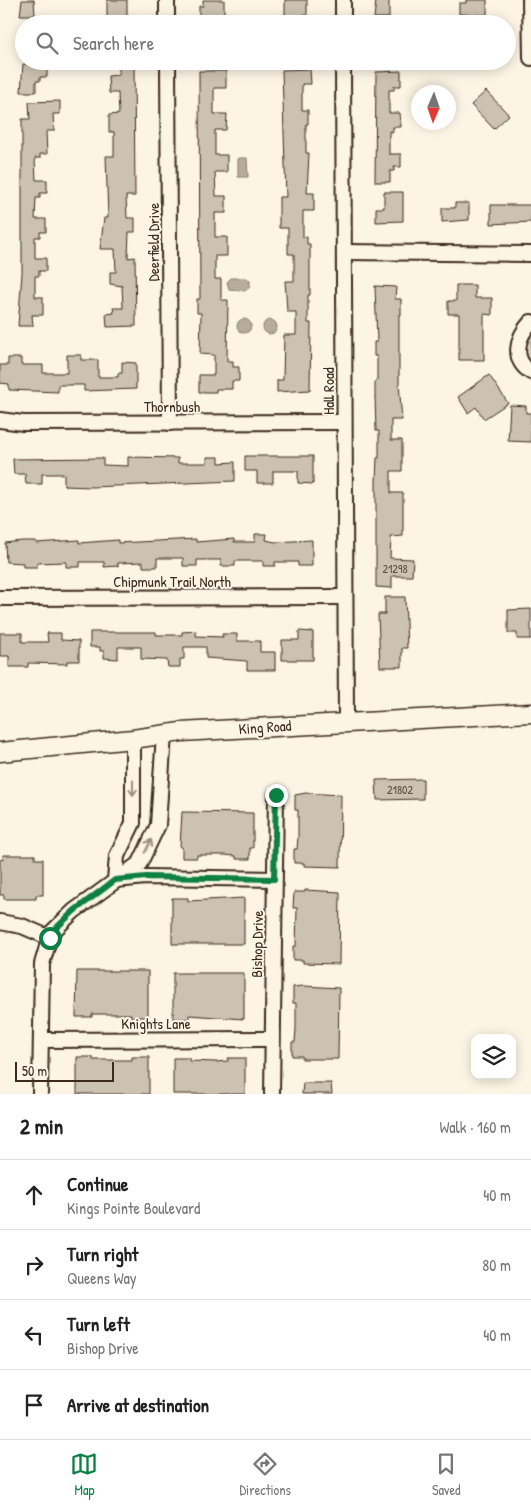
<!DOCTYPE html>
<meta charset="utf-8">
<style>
body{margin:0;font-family:"Patrick Hand",sans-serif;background:#f6f6f6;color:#222}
.controls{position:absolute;right:15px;bottom:15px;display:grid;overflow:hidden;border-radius:10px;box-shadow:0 2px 12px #0003}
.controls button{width:45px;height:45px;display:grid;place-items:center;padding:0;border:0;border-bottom:1px solid #e0e0e0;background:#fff;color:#222;font:25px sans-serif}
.compass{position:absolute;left:411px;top:85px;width:45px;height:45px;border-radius:50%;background:#fff;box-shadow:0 2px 12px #0003;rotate:182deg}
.scale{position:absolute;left:15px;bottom:12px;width:99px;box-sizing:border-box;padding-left:5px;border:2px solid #3b2a1e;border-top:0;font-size:14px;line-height:18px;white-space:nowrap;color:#3b2a1e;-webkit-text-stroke:4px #fcf5e5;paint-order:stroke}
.stop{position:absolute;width:15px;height:15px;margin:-11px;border:4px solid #0b8043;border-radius:50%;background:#fff}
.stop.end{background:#0b8043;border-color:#fff;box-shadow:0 1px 5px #0008}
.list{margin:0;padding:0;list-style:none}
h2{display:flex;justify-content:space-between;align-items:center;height:65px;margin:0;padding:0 20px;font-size:21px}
h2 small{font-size:16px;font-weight:400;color:#767676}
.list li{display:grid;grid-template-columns:32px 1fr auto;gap:15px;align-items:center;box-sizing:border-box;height:70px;padding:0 20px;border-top:1px solid #e0e0e0}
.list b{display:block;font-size:19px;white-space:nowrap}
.list p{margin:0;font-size:16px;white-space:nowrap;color:#767676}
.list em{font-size:16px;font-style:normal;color:#767676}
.icon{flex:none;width:28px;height:28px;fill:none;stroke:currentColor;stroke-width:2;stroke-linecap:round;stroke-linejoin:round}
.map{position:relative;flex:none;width:531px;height:1094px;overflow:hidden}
.search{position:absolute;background:#fff;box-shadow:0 2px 12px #0003;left:15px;right:15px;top:15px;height:55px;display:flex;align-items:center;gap:12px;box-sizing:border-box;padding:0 18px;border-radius:28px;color:#767676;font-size:19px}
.sheet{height:345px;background:#fff}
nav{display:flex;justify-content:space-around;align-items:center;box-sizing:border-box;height:70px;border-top:1px solid #e0e0e0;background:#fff;font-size:14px;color:#767676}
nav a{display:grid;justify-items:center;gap:2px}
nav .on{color:#0b8043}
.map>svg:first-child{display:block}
.green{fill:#e0d8c8;stroke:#8e8173}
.water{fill:#b7ad9e;stroke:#85796b}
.building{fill:#ccc2b3;stroke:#3b2a1e}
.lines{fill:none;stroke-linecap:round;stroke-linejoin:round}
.minor-casing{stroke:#3b2a1e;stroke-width:18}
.major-casing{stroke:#3b2a1e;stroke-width:21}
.minor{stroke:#fcf5e5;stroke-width:14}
.major{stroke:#fcf5e5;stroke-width:18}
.oneway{stroke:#9c9082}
.route{stroke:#0b8043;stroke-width:6}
.labels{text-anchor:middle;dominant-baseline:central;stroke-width:4;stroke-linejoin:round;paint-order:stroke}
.number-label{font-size:12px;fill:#5f5043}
.street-label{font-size:15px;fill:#3b2a1e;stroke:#fcf5e5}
</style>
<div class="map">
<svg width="531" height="1094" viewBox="0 0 531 1094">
<rect width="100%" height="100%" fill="#fcf5e5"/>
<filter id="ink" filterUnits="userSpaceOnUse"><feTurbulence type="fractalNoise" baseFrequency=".02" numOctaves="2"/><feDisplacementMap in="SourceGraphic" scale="10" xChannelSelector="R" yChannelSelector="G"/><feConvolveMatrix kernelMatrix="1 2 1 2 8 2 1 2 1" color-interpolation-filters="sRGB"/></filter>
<g filter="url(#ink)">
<path class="green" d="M531 333V363C523 353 522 342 531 333Z"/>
<g class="water">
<polygon points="238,158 247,158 248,177 238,177"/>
<polygon points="231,278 246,278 250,281 250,287 245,291 229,289 227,282"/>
<circle cx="244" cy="326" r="7"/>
<circle cx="270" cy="327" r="7"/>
</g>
<g class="building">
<polygon points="22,0 34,0 35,15 20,15"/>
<rect x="107" y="0" width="20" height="24"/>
<polygon points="203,0 224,0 224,20 199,20 199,6 203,6"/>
<polygon points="285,0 307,0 307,15 285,16"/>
<polygon points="376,0 389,0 389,18 374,18"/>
<polygon points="466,0 487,0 487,15 459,14 459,3 466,3"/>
<polygon points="119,62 134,62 135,196 126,196 127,218 135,218 135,232 129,232 128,258 135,257 136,326 107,327 106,314 114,313 113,308 123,308 122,286 110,284 110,272 116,272 115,249 100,249 104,218 108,218 106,156 114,156 114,132 109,132 109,115 119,114 118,93 109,93 108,76 119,75"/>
<polygon points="23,64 47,64 47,77 40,77 40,81 36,81 36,92 21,92"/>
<polygon points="310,69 311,84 302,84 302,110 308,110 308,124 306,124 306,153 309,153 307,193 314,193 314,211 303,211 303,237 307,237 307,244 310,244 310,295 308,295 308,323 311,323 310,390 277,392 277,380 283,380 284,335 296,335 296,312 287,312 286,294 285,281 294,281 294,254 288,254 288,228 279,228 279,197 286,197 282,70"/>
<polygon points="199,71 226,71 226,88 214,88 214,114 227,114 226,130 215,130 215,155 227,155 227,172 215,172 216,196 226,196 226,213 215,213 215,237 227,237 227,256 215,256 215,279 221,279 221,300 228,300 227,361 233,361 233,367 239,367 239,381 232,381 232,389 216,389 216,392 199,392 199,375 214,375 214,355 200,354 201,313 197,313 197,299 200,299"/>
<polygon points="401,71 401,86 394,86 394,90 389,90 389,113 400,113 401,127 393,127 393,132 389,131 389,154 401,154 401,167 394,167 394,171 390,171 390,182 375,182 376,72"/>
<polygon points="486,91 509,115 494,129 471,105"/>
<polygon points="60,101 60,114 53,114 54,131 46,131 47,154 40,154 40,158 35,158 36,180 47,180 47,193 40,193 40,198 36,198 35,219 46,219 46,232 40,232 40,237 35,237 35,258 46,258 46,271 39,271 39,276 35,276 35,297 43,297 43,315 32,315 33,326 18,326 22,273 22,119 30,119 29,102"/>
<polygon points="384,192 403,192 403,221 376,222 376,208 384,208"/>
<polygon points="455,203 469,203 469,220 442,222 442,208 455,208"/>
<polygon points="491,205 531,205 531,222 491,224"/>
<polygon points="456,285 475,285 475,298 492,298 492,315 484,314 484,360 459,360 459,314 448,314 448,301 456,301"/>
<polygon points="375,286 396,287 395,299 401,299 401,315 399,315 399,383 402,420 391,420 391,440 402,440 402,471 391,471 391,493 403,493 403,536 391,537 390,558 413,559 412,576 392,576 392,588 376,587 376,482 377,458 379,458 379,431 376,431 375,395 375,381 377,380 377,356 374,356 374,342 377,342"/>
<polygon points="67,355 81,355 81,360 98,360 98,377 118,377 118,373 122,373 122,362 136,363 136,389 84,391 84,385 58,385 58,392 9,390 9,384 0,383 0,365 8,365 8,358 21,358 21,365 43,365 43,373 67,373"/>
<polygon points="489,375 508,403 484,419 476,407 468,413 458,397"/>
<polygon points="510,405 526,406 526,413 531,413 531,442 508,441"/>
<polygon points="245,456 313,456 313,484 298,483 298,471 273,471 273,483 257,483 257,471 245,471"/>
<polygon points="128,457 178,458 178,463 207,463 207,457 219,457 219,463 235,462 235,481 91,487 64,486 64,474 42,474 42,484 26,484 25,474 14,474 13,459 103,458 103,465 128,466"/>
<polygon points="255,534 267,534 266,540 275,542 312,540 312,566 298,566 298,562 275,562 275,566 263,566 263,561 235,561 235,566 221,566 221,560 197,560 197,566 183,566 183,558 157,558 157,567 143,567 143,562 118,563 118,566 104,567 104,562 80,562 80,567 66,567 66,562 37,563 37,567 23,567 23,563 6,562 5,543 22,541 36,541 36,543 79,540 79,543 118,540 118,543 196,539 196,542 234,539 234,542 255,542"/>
<polygon points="385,597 405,597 407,648 402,648 402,667 380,667 378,614 385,614"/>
<polygon points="531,609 531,639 517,639 517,633 508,633 508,610"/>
<polygon points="196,631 196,636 223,637 222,634 237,634 237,641 260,641 260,652 275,652 275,670 247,670 247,661 206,658 206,647 184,647 184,659 180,659 180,667 168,667 167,660 141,659 141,647 118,647 118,659 104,658 104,651 100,651 100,647 90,647 90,632 156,632 156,635 182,635 182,632"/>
<polygon points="299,631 313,632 313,660 282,660 282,640 299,640"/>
<polygon points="0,633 22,633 22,642 48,642 47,633 61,633 61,640 79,641 79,661 67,661 67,664 28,663 28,667 9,667 9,656 0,656"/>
<polygon points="423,779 423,799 377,800 376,780"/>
<polygon points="306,793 341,795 340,867 304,866 304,863 294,863 294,849 297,849 298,837 298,810 295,810 295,795"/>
<polygon points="182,812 253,813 253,848 250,848 250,859 236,859 236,856 224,855 197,855 197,858 182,858 182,847 180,847"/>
<polygon points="3,855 35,855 35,859 43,859 43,895 36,895 36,899 4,899 4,895 0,895 0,860 3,859"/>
<polygon points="305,890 340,892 339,964 303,963 303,960 293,960 293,946 296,946 297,908 293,908 294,892 305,892"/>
<polygon points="172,898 188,898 188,901 244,898 244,944 172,944"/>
<polygon points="77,971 148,971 148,1017 131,1017 131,1014 92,1014 92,1017 76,1017"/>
<polygon points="173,973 244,973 244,1019 189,1015 189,1019 173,1019"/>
<polygon points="304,986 339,988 338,1059 302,1059 302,1056 292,1056 292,1042 295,1042 296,1029 296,1003 293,1003 293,987"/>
<polygon points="77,1057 93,1057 93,1060 132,1060 132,1057 149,1057 149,1094 77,1094"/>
<polygon points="173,1058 189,1058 189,1061 215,1062 228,1061 228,1058 245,1058 245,1094 173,1094"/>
<polygon points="303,1083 331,1083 332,1094 302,1094"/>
</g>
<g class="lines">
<g class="minor-casing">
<g id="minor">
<polyline points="167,0 167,24"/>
<polyline points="343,0 343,24"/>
<polyline points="530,0 531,58"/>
<polyline points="168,61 170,423"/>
<polyline points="343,61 346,721"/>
<polyline points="344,252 531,254"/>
<path d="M531 322C517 337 511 360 531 372"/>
<polyline points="0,420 23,423 344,422"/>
<polyline points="0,598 345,597"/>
<polyline points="115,880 117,856 133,823 133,739"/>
<polyline points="116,880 145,877 274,879"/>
<polyline points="0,922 22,926 50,938"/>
<polyline points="41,1040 272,1039"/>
<polyline points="40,1094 42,964 51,933 74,911 140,863 158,825 164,734"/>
<polyline points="272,1094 276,795"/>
</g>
</g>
<g class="major-casing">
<polyline id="major" points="0,752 133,739 181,732 531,713"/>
</g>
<use href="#minor" class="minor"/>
<use href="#major" class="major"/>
</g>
<defs><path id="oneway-shaft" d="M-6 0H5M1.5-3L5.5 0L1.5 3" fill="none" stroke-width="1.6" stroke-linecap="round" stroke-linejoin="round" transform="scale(1.25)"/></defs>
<g class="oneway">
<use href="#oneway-shaft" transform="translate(133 788) rotate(90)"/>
<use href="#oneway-shaft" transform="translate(148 846) rotate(-64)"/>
</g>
</g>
<g class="lines" filter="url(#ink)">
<polyline class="route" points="50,938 51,933 74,911 115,880 146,877 274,879 276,795"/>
</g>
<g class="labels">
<g class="number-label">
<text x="395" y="568">21298</text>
<text x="400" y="789">21802</text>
</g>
<g class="street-label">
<text transform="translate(153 242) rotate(-90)">Deerfield Drive</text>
<text transform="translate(328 391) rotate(-90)">Hall Road</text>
<text x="172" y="406">Thornbush</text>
<text x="172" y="581">Chipmunk Trail North</text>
<text transform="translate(265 727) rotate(-4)">King Road</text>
<text transform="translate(257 944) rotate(-89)">Bishop Drive</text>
<text x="156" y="1023">Knights Lane</text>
</g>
</g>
</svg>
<div class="controls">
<button><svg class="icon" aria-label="layers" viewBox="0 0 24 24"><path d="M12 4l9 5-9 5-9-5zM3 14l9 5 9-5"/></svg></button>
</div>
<svg class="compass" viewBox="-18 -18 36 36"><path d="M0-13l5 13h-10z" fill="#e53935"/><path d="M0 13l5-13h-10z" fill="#767676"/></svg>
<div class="scale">50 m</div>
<div class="stop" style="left:50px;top:938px"></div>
<div class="stop end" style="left:276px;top:795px"></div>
<div class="search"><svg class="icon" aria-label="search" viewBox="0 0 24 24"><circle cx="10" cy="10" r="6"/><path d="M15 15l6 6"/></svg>Search here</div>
</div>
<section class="sheet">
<h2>2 min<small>Walk · 160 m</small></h2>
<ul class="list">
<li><svg class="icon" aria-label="ahead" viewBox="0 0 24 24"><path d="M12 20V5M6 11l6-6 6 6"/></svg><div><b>Continue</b><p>Kings Pointe Boulevard</p></div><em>40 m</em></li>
<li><svg class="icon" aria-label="right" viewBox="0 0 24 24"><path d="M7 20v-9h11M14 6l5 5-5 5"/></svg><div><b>Turn right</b><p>Queens Way</p></div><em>80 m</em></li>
<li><svg class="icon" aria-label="left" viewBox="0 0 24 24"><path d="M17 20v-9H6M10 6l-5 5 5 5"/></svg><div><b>Turn left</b><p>Bishop Drive</p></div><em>40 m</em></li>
<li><svg class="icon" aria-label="arrive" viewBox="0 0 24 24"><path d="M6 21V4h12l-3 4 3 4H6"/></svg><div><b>Arrive at destination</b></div></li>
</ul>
</section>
<nav>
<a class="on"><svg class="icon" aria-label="map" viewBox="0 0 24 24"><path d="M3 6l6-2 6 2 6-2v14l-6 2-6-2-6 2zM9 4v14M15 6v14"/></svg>Map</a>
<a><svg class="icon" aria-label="directions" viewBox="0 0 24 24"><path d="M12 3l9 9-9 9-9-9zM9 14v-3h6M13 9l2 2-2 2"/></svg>Directions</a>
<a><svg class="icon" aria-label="saved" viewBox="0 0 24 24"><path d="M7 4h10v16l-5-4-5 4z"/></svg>Saved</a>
</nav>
